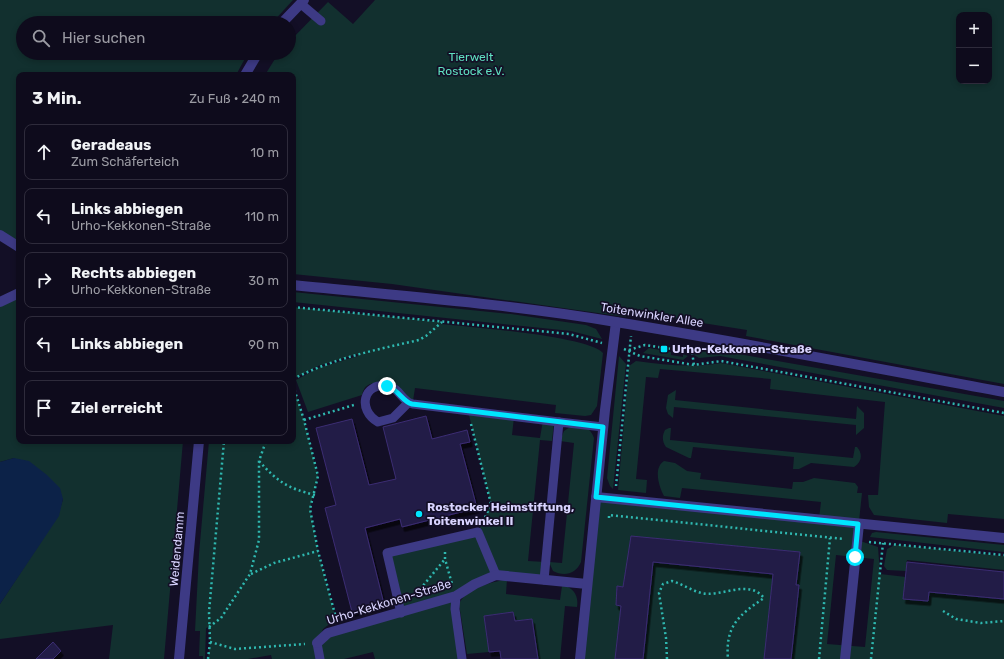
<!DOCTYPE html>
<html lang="de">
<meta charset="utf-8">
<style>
body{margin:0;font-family:Rubik,sans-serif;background:#1c1929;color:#f1f3f6}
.controls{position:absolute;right:12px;top:12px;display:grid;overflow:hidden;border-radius:8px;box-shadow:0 2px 6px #0003}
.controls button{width:36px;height:36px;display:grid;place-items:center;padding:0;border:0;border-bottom:1px solid #2e2b3b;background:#0e0b1c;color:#f1f3f6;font:20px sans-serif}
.stop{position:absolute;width:12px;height:12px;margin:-9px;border:3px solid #00e5ff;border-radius:50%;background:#fff}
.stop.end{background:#00e5ff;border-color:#fff;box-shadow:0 1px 4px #0008}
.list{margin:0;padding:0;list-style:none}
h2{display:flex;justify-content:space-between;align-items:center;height:52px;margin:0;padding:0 16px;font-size:17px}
h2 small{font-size:13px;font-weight:400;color:#9b9ba3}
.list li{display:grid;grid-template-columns:26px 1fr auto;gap:12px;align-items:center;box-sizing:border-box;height:56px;margin:0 8px 8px;padding:0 8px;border:1px solid #2e2b3b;border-radius:8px}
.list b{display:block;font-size:15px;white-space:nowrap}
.list p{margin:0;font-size:13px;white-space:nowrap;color:#9b9ba3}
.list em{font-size:13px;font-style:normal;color:#9b9ba3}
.icon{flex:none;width:22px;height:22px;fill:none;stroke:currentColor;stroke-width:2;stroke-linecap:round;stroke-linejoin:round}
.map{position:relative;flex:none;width:1004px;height:659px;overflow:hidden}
.search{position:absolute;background:#0e0b1c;box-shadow:0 2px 6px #0003;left:16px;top:16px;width:280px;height:44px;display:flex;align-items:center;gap:10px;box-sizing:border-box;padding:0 14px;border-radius:22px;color:#9b9ba3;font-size:15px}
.panel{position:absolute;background:#0e0b1c;box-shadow:0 2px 6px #0003;left:16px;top:72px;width:280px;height:372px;border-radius:8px}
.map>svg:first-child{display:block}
.green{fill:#12302f;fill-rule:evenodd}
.water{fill:#0c2248}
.building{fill:#241b47;stroke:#3b2d73;filter:url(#shadow)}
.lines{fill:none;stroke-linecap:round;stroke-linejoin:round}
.path{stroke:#2fb8b0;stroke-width:2.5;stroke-dasharray:2 3;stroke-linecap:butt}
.service{stroke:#3d3a85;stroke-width:9}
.minor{stroke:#3d3a85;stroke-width:10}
.tertiary{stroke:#3d3a85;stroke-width:10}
.route{stroke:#00e5ff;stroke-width:5}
.poi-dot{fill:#00e5ff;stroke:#130f26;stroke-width:1.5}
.labels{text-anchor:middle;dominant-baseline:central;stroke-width:3.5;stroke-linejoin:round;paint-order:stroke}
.park-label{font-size:12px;fill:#5fe0c0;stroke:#130f26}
.street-label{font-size:12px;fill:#d9d4ff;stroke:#130f26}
.poi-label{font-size:12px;font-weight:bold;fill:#d9d4ff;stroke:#130f26;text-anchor:start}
</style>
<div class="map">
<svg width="1004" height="659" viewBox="0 0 1004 659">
<defs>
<filter id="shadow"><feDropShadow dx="2.5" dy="4.5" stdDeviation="0" flood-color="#0009"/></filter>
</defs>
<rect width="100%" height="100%" fill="#130f26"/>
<g class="green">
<polygon points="0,0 293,0 272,23 23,23 23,53 248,53 236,75 19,75 19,247 0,235"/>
<path d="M375 0H1004V384L746 336 747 330 626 311V317L392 284 293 274V75H265L278 54 289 53V42L328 2 353 24ZM959 15H989V81H959Z"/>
<polygon points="293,292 511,314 586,325 596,329 602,339 571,331 293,302"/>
<polygon points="19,293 19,441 183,441 164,659 109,659 113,625 0,639 0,604 58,516 63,499 14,458 0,462 0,302"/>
<path d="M293 307 442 322 441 324C469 327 588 336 603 353L597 406 591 415 585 416 555 413 556 405 415 388 413 401 378 382C369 384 364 385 362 395L308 412 296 380 318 368 358 356 357 354 318 366 293 379Z"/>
<polygon points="649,348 671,352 671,355 683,357 683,354 688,356 683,360 643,353"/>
<polygon points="716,350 1004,401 1004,408 720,356 699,358 694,355 695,351"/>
<polygon points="619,356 626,364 613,489 610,486 607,478"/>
<path d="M636 361C665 365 692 368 721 363L1004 416V519L948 514 947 523 874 515 869 507 868 495H878L885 402 770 389 771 379 660 369 658 378 646 377 636 479 647 480 646 493 618 490 629 366Z"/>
<polygon points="293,385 304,420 318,476 310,509 318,551 336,619 323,629 318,642 328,633 401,613 387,553 478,532 491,504 468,411 514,417 512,435 540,438 543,420 554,422 552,441 540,440 528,561 545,562 544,580 496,575 456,596 462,659 375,659 373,652 344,659 272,659 271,655 248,659 208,659 210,642 209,627 206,628 205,659 203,659 203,656 199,656 200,631 195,631 199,554 209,441 293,441"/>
<polygon points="676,390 675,400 856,419 857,406 864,413 864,428 856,435 856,425 674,407 673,418 668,414 666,408 668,395"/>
<path d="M573 425C584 426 590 427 594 438L581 562C576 574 564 577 553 571L549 562 562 563 574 443 560 441 564 431Z"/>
<path d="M669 428H671L670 440 853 458 855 447H857C863 454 862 462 854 467L811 463 799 469H793L794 457 693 447 691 458H689L666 447C662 441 662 436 665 430Z"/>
<path d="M664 461 675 463 687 471 701 473 700 479 792 489 793 482H803L814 478 855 483 858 487 857 493H862L857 540 878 547 880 574 906 577 904 599 928 601 929 592 1004 599V659H791L799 585H796L800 552 631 536 623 587 617 586 616 605 621 606 615 659H580L596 497 819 519 821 502 682 488 680 498 664 496C659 487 653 468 664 461ZM836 555 874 559 865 647 827 644Z"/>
<polygon points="876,532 1004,545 1004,552 870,537 872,533"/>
<polygon points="895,545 1004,556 1004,570 907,560 906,571 887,570 884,566 887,549"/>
<polygon points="653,562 773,574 764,659 643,659"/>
<path d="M507 579 506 594 560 600 562 586C573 586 579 596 577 607L565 606 560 659H538L532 619 515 621 513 612 484 616 489 652 467 654 459 604C466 588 490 583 507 579Z"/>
</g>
<polygon class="water" points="14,458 29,461 47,475 60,488 63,499 59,516 0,604 0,462"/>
<g class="building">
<polygon points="426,416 432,439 467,430 470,442 460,444 477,508 402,527 400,519 365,528 384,604 352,612 325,508 336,505 316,428 352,419 369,485 396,479 383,427"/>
<polygon points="631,536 800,552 796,585 799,585 791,659 764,659 773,574 653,562 643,659 615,659 621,606 616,605 617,586 623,587"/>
<polygon points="907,562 1004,572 1004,599 929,592 928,601 903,599"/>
<polygon points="513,612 515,621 532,619 538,659 501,659 500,651 489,652 484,616"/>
<polygon points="53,642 61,651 53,659 36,659"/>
</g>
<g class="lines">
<g class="path">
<polyline points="293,307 569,334 602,343"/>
<polyline points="624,349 640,356 694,365 721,361 1004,413"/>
<polyline points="629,350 645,345 692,352 694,365"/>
<path d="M293 379C334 358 375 350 419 340L426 336 442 322"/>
<polyline points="293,385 304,420 318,476 310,509 318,551 336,618"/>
<polyline points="304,420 354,405"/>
<polyline points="471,424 491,504 483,522"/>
<path d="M259 461C278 482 287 488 315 495"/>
<polyline points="616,486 631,336"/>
<polyline points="609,518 609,515 844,539"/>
<polyline points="869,542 1004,555"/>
<polyline points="445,552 445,559 452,584"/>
<polyline points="251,574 274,563 318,551"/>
<polyline points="417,593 445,559"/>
<polyline points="943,611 956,619 981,623 1004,621"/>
<polyline points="209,627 221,618 250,574 259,540 259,461 266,441"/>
<polyline points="210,642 235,649 305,644"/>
<polyline points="208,659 210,642 209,612 224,441"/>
<path d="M667 659 666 638 659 593 663 584 672 581C682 584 691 590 701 593 721 598 748 578 764 598 739 615 725 626 728 659"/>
<polyline points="819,659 830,538"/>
<polyline points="871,659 883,543"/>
</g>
<g class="service">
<polyline points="301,4 321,21"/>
<path d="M408 403 393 418 378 422C357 410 363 382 388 386 400 388 402 402 413 404L559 422"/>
<polyline points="544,580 559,422 603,427"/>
<polyline points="456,596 455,609 462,659"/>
<polyline points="401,613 387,553 478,532 496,575"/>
<polyline points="317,643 320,659"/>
</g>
<g class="minor">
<polyline points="282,23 304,0"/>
<polyline points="245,75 258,53"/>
<polyline points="0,235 19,247"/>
<polyline points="0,302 19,293"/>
<polyline points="596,497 1004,538"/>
<polyline points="317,643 328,633 456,596 475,584 496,575 587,584"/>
<polyline points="580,659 605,410 616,322"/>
<polyline points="845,659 859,524"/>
</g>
<g class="tertiary">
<path d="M293 285C401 296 509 304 616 322 746 343 875 368 1004 392"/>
<polyline points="179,659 199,441"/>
</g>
</g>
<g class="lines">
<path class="route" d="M387 386C399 390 403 402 412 404L603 427 596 497 858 524 855 557"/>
</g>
<g class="poi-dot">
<rect x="660" y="345" width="8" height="8" rx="2"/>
<circle cx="419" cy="514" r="4"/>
</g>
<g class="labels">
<g class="park-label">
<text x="471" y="57">Tierwelt<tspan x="471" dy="14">Rostock e.V.</tspan></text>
</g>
<g class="street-label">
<text transform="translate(652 315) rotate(9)">Toitenwinkler Allee</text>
<text transform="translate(177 549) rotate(-85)">Weidendamm</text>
<text transform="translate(389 602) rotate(-17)">Urho-Kekkonen-Straße</text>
</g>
<g class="poi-label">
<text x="672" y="349">Urho-Kekkonen-Straße</text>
<text x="427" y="507">Rostocker Heimstiftung,<tspan x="427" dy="14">Toitenwinkel II</tspan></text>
</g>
</g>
</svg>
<div class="controls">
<button>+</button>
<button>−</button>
</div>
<div class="stop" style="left:855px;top:557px"></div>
<div class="stop end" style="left:387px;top:386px"></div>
<div class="search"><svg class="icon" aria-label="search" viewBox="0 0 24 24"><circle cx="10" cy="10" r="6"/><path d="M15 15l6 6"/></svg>Hier suchen</div>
<section class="panel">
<h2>3 Min.<small>Zu Fuß · 240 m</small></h2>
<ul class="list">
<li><svg class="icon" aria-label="ahead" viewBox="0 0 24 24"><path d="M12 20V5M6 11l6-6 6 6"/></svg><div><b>Geradeaus</b><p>Zum Schäferteich</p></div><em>10 m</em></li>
<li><svg class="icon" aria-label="left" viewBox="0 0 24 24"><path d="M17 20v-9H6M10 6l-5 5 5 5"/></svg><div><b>Links abbiegen</b><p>Urho-Kekkonen-Straße</p></div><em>110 m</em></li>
<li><svg class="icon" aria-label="right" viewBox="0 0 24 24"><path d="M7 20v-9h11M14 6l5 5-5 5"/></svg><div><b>Rechts abbiegen</b><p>Urho-Kekkonen-Straße</p></div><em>30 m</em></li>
<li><svg class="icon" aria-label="left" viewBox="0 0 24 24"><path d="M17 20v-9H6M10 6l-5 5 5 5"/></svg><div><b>Links abbiegen</b></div><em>90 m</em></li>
<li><svg class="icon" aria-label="arrive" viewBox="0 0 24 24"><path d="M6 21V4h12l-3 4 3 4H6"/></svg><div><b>Ziel erreicht</b></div></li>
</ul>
</section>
</div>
